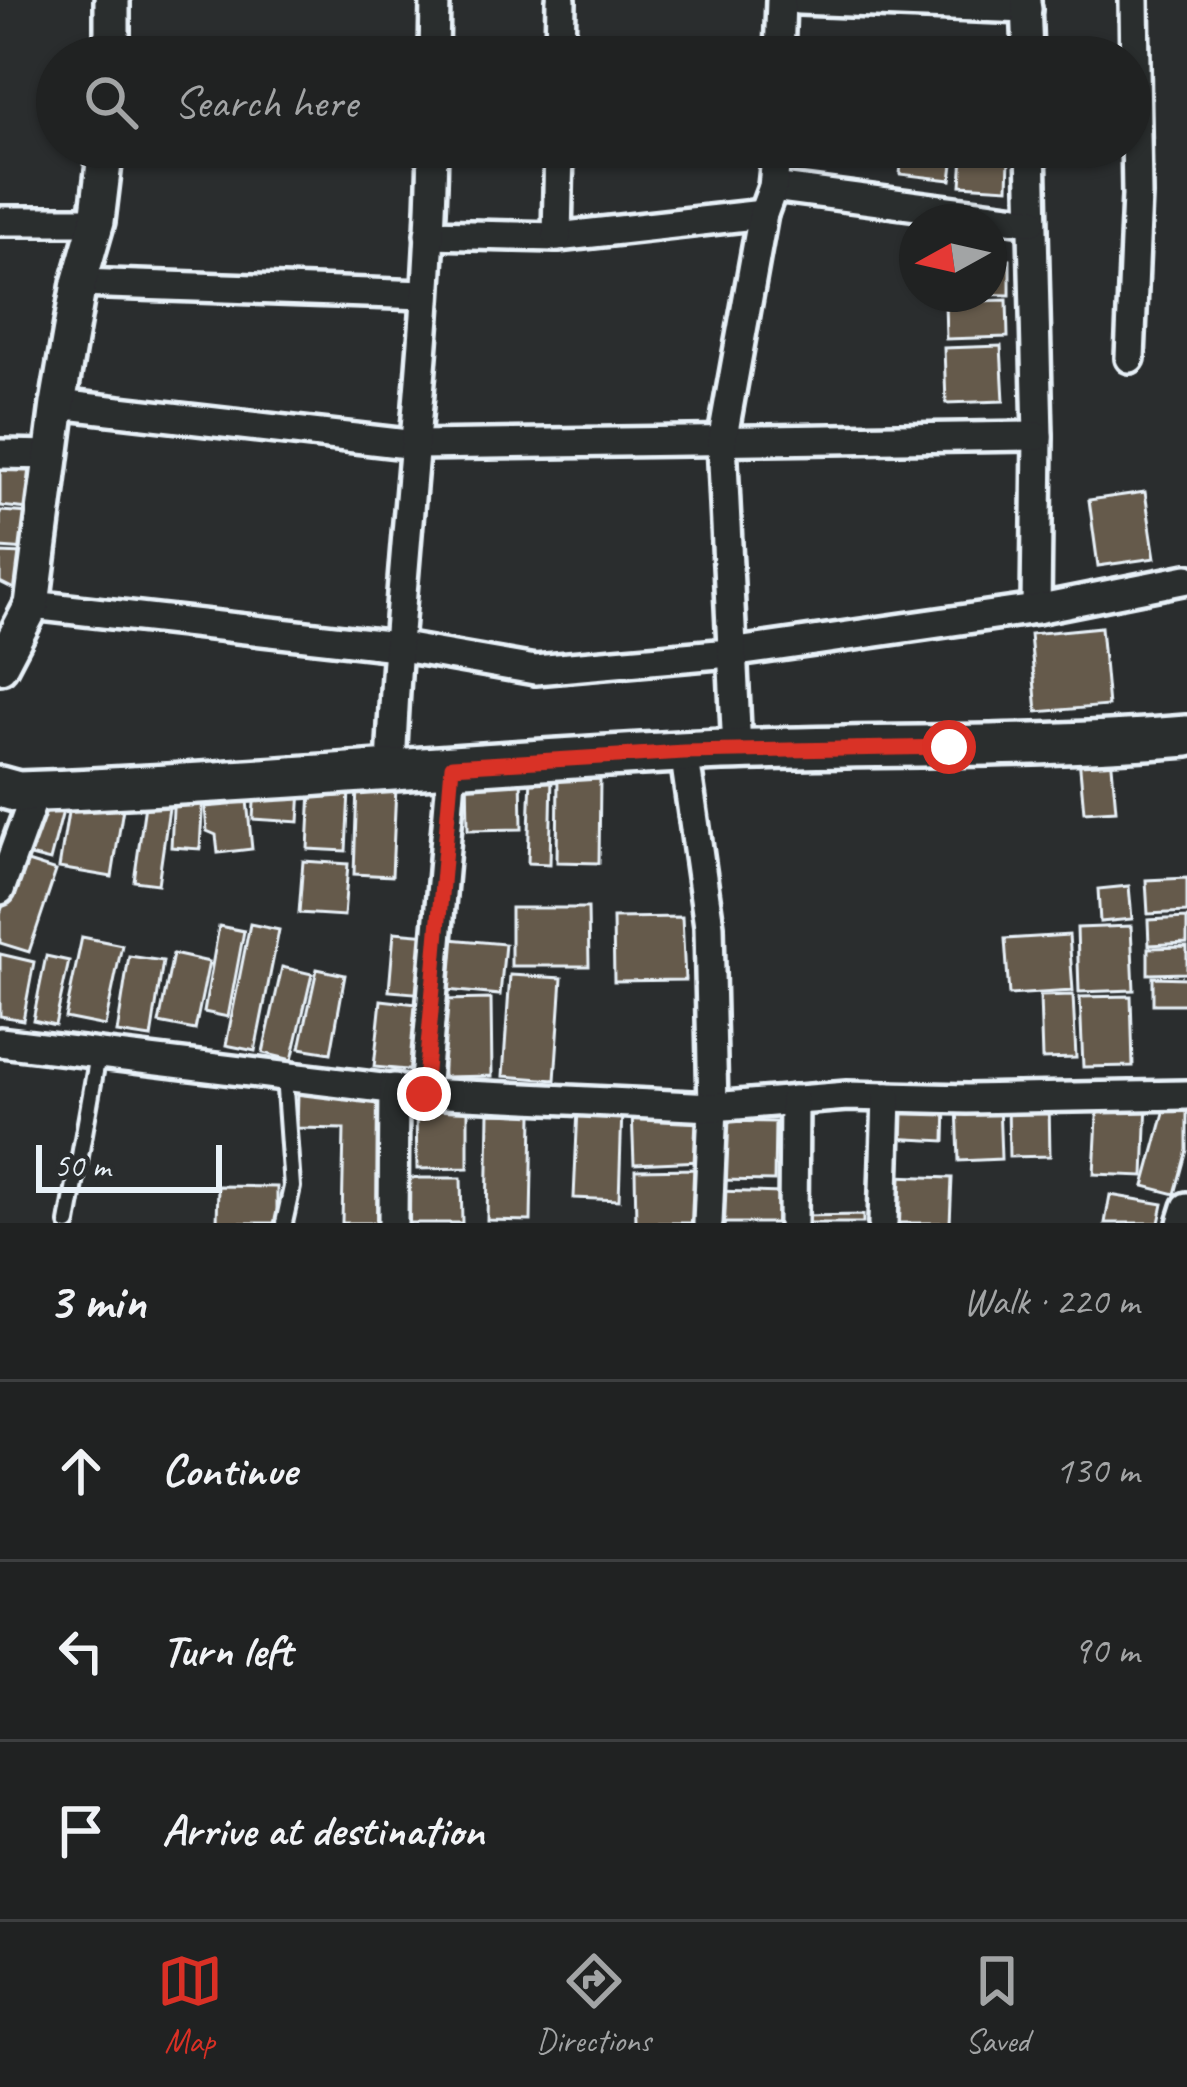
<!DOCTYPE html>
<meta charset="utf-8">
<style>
body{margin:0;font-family:Caveat,sans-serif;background:#2d2f2f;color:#f1f3f6}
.compass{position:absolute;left:899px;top:204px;width:108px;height:108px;border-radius:50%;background:#202222;box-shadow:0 3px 9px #0004;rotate:262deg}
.scale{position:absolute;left:36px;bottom:30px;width:186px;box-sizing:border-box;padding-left:12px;border:6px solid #e8f1f8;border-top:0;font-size:33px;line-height:42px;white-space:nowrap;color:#e8f1f8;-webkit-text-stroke:9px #2a2d2e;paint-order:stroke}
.stop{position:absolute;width:36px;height:36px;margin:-27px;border:9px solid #d93025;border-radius:50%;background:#fff}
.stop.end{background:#d93025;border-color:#fff;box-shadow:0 3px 12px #0008}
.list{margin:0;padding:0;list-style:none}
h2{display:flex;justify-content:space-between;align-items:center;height:156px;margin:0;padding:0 48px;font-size:51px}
h2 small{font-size:39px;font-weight:400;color:#a2a4a5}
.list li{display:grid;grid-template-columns:78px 1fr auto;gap:36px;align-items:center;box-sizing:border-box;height:180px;padding:0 48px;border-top:3px solid #3d3f40}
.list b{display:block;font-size:45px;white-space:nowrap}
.list em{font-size:39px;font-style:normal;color:#a2a4a5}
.icon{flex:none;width:66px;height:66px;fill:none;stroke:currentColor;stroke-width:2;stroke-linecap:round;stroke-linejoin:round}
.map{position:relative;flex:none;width:1187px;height:1223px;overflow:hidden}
.search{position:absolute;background:#202222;box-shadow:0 3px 9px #0004;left:36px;right:36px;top:36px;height:132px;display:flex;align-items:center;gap:30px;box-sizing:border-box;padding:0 42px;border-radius:66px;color:#a2a4a5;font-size:45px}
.sheet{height:696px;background:#202222}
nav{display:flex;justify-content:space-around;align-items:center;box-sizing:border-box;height:168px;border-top:3px solid #3d3f40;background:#202222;font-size:33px;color:#a2a4a5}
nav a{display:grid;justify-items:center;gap:6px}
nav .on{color:#d93025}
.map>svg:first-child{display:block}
.building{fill:#655a4c;stroke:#e8f1f8;stroke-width:3}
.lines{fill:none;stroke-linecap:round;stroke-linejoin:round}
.service-casing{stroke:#e8f1f8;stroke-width:22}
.minor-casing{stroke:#e8f1f8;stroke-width:36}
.tertiary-casing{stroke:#e8f1f8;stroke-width:42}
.secondary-casing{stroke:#e8f1f8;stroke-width:48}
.service{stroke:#2a2d2e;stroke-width:14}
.minor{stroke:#2a2d2e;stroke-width:27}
.tertiary{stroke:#2a2d2e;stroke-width:33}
.secondary{stroke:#2a2d2e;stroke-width:39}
.route{stroke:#d93025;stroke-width:15}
</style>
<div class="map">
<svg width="1187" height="1223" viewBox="0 0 1187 1223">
<rect width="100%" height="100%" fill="#2a2d2e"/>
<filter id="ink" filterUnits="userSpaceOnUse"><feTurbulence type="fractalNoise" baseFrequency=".00833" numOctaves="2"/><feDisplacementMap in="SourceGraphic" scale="24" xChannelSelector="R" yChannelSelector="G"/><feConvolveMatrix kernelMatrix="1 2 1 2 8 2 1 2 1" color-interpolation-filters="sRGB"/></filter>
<g filter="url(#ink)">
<g class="building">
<polygon points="781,147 820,147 819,161 780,159"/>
<polygon points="823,147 851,147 850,162 823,160"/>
<polygon points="857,147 889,147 889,167 857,166"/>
<polygon points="903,147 955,147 951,180 900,174"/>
<polygon points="961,147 1008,147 1008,154 961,150"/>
<polygon points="963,156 1009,159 1008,188 961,185"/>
<polygon points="989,258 1010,259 1010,295 971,294 989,294"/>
<polygon points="1007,300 1008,337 946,339 945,302"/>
<polygon points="1001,346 1004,401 946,403 944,348"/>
<polygon points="0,460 33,463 29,509 0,506"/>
<polygon points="1145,492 1155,558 1098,566 1089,500"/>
<polygon points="0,511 30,513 28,550 0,548"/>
<polygon points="0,553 23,554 20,592 0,582"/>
<polygon points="1101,627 1108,706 1037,712 1030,634"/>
<polygon points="1110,743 1116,810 1084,812 1078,746"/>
<polygon points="521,770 522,829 468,830 467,771"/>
<polygon points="531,773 552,774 550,864 528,863"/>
<polygon points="558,778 600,779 599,863 557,862"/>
<polygon points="357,785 396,787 392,876 354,874"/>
<polygon points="255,787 301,789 299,822 253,819"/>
<polygon points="311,789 349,791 346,851 308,849"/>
<polygon points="147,791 171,794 158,884 134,881"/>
<polygon points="174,791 203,793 200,849 171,847"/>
<polygon points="246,791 252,849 218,853 216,835 207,831 205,807 230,805 228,793"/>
<polygon points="71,794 124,802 112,877 59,868"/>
<polygon points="41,801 64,807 50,861 26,855"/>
<polygon points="18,859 56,871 29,952 0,943 0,914"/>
<polygon points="303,861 348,864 344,916 299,913"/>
<polygon points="1187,878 1187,912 1148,914 1146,880"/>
<polygon points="1129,886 1132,919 1100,922 1098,889"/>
<polygon points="511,908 588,908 589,966 511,966"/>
<polygon points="682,917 685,980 614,981 613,918"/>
<polygon points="1187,918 1187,943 1149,945 1148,920"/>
<polygon points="250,924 279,930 255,1051 226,1045"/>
<polygon points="219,926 244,931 228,1017 204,1012"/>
<polygon points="1131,926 1134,990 1079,992 1077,928"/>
<polygon points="394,932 430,935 426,994 389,991"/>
<polygon points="1069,935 1073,991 1009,995 1005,939"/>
<polygon points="82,937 122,945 105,1026 65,1018"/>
<polygon points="450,939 505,944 500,995 446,990"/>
<polygon points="1187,947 1187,973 1148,974 1148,948"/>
<polygon points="0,954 34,962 23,1020 0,1016"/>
<polygon points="173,954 209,962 195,1030 159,1023"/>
<polygon points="46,956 69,961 55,1025 33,1020"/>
<polygon points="129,956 163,961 151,1038 117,1033"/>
<polygon points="282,967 312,974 292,1060 263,1053"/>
<polygon points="317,969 345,975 331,1053 300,1048"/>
<polygon points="510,975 562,978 555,1080 503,1076"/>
<polygon points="1153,977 1187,978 1187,1004 1153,1004"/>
<polygon points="1073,995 1076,1058 1042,1059 1040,996"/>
<polygon points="1131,996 1133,1066 1083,1067 1080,997"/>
<polygon points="491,999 492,1076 443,1077 441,1000"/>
<polygon points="381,1000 426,1005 418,1071 374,1067"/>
<polygon points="298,1092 384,1093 382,1223 342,1223 344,1129 297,1128"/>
<polygon points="1098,1099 1147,1101 1144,1176 1094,1174"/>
<polygon points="893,1101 946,1104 945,1141 891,1138"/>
<polygon points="1049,1102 1050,1156 1009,1157 1008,1103"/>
<polygon points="1167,1102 1187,1107 1187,1150 1175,1194 1144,1186"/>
<polygon points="999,1103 1001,1159 959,1161 957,1104"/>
<polygon points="468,1108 468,1168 417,1169 416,1109"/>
<polygon points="578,1108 622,1109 619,1200 574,1198"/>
<polygon points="700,1109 702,1161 634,1164 632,1111"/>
<polygon points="489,1113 533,1114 531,1221 487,1220"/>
<polygon points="718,1121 775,1122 774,1181 717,1180"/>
<polygon points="698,1169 699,1223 636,1223 635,1170"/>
<polygon points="892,1176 952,1178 950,1223 891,1223"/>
<polygon points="408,1178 461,1178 462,1223 408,1223"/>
<polygon points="218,1186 277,1187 277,1223 217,1223"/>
<polygon points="715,1191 782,1193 781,1223 714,1223"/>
<polygon points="1110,1195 1163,1204 1159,1223 1105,1223"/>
<polygon points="863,1215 863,1223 801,1223 801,1216"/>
</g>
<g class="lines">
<g class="service-casing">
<g id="service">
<polyline points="68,1223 98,1055"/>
<polyline points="284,1223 292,1187 284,1076"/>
</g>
</g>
<g class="minor-casing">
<g id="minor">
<polyline points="799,0 1027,9"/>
<polyline points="1026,0 1028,57"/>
<polyline points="434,57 435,0"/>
<polyline points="560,57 561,0"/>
<polyline points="779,57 781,0"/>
<polyline points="1031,147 1038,436 1036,609"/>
<polyline points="773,187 1032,221"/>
<polyline points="0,221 97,221"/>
<polyline points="429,234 557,237 763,214"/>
<polyline points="557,237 559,147"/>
<polyline points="79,283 425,295"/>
<polyline points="1130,358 1137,195 1134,0"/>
<polyline points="58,404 416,445 1038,436"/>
<polyline points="0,454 54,455"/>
<polyline points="32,605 396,646 535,670 730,653 1036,609 1187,579"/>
<polyline points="737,750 722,442 763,214 773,187 777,147"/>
<polyline points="684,751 709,926 713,1107 708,1223"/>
<path d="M391 770C399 562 429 355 433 147"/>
<polyline points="0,890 36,791"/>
<polyline points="0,1042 424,1093 713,1107 847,1096 967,1099 1187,1095"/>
<polyline points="424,1093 452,766"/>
<polyline points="393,1223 394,1088"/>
<polyline points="793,1223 794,1100"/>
<polyline points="883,1223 887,1097"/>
<polyline points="1182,1223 1187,1207"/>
</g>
</g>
<g class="tertiary-casing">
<g id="tertiary">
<polyline points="112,0 112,57"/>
<polyline points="0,666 32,605 58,404 79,283 97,221 106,147"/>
</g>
</g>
<g class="secondary-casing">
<path id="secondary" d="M0 787 18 792C239 784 459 763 679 752 848 743 1018 750 1187 736"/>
</g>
<use href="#service" class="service"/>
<use href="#minor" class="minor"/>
<use href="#tertiary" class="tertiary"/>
<use href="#secondary" class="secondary"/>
</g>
</g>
<g class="lines" filter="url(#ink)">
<polyline class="route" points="424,1094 452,766 684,752 949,747"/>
</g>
</svg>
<svg class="compass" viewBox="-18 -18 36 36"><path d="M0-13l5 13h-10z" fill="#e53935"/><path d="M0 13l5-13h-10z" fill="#a2a4a5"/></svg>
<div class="scale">50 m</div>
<div class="stop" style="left:949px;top:747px"></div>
<div class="stop end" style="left:424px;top:1094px"></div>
<div class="search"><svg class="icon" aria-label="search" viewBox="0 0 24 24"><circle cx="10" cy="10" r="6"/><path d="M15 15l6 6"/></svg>Search here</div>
</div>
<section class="sheet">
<h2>3 min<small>Walk · 220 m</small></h2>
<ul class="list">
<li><svg class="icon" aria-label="ahead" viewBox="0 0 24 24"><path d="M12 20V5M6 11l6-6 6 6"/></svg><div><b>Continue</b></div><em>130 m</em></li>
<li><svg class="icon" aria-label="left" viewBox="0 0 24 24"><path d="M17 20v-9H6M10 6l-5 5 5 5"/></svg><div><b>Turn left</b></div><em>90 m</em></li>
<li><svg class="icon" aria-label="arrive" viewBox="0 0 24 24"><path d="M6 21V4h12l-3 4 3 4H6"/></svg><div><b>Arrive at destination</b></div></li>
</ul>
</section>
<nav>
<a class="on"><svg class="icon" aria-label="map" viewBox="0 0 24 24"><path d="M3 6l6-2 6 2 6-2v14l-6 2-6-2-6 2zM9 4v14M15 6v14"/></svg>Map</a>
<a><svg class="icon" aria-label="directions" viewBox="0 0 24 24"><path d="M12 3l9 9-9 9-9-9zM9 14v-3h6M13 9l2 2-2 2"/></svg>Directions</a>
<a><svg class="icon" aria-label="saved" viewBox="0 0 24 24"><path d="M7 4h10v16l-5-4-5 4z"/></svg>Saved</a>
</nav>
